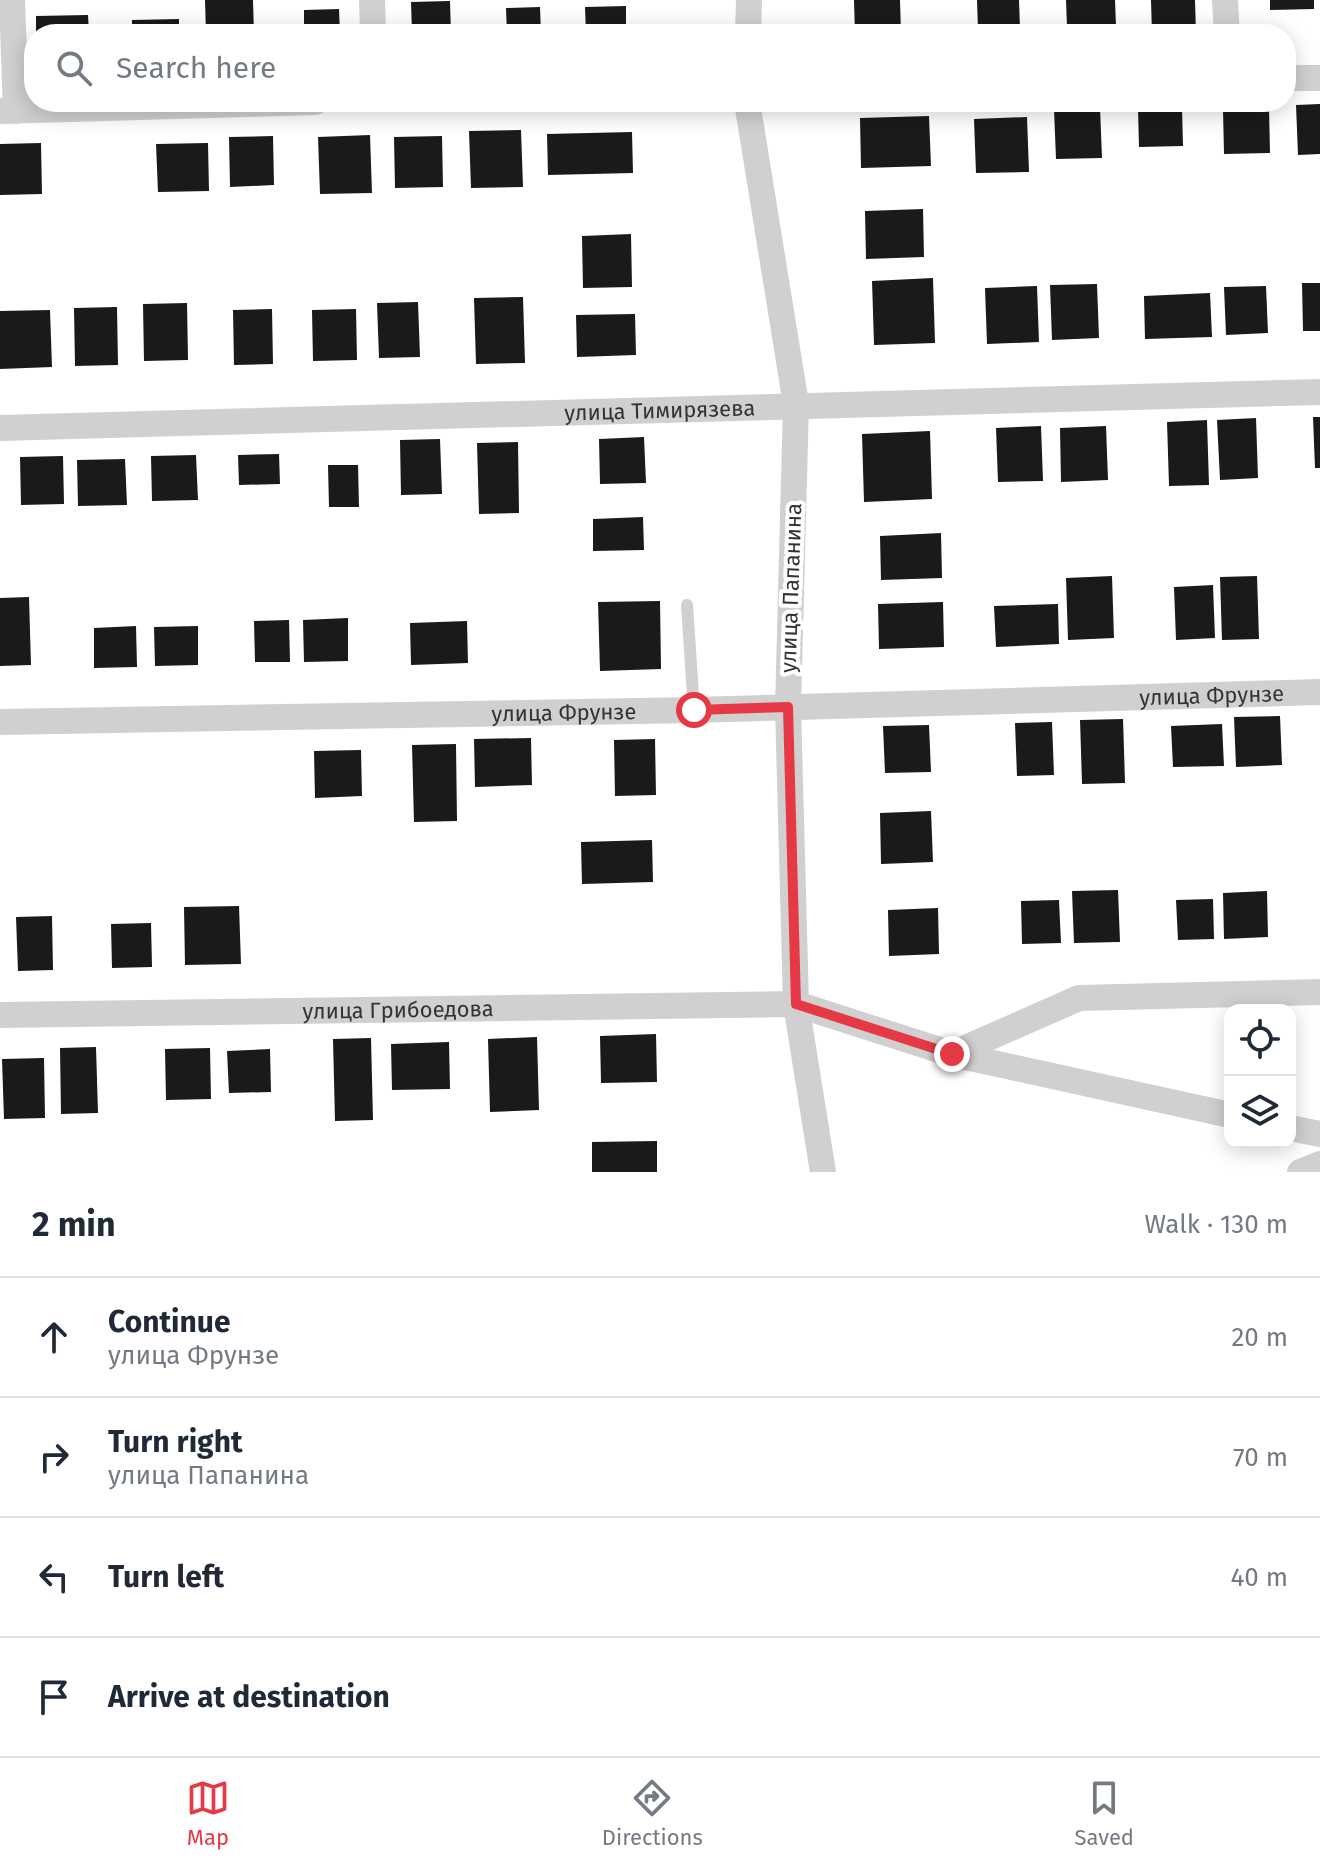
<!DOCTYPE html>
<meta charset="utf-8">
<style>
body{margin:0;font-family:"Fira Sans",sans-serif;background:#f2f2f3;color:#1f2937}
.controls{position:absolute;right:24px;bottom:24px;display:grid;overflow:hidden;border-radius:16px;box-shadow:0 4px 20px #0003}
.controls button{width:72px;height:72px;display:grid;place-items:center;padding:0;border:0;border-bottom:2px solid #e0e1e3;background:#fff;color:#1f2937;font:40px sans-serif}
.stop{position:absolute;width:24px;height:24px;margin:-18px;border:6px solid #e63946;border-radius:50%;background:#fff}
.stop.end{background:#e63946;border-color:#fff;box-shadow:0 2px 8px #0008}
.list{margin:0;padding:0;list-style:none}
h2{display:flex;justify-content:space-between;align-items:center;height:104px;margin:0;padding:0 32px;font-size:34px}
h2 small{font-size:26px;font-weight:400;color:#747a83}
.list li{display:grid;grid-template-columns:52px 1fr auto;gap:24px;align-items:center;box-sizing:border-box;height:120px;padding:0 32px;border-top:2px solid #e0e1e3}
.list b{display:block;font-size:30px;white-space:nowrap}
.list p{margin:0;font-size:26px;white-space:nowrap;color:#747a83}
.list em{font-size:26px;font-style:normal;color:#747a83}
.icon{flex:none;width:44px;height:44px;fill:none;stroke:currentColor;stroke-width:2;stroke-linecap:round;stroke-linejoin:round}
.map{position:relative;flex:none;width:1320px;height:1172px;overflow:hidden}
.search{position:absolute;background:#fff;box-shadow:0 4px 20px #0003;left:24px;right:24px;top:24px;height:88px;display:flex;align-items:center;gap:20px;box-sizing:border-box;padding:0 28px;border-radius:32px;color:#747a83;font-size:30px}
.sheet{height:584px;background:#fff}
nav{display:flex;justify-content:space-around;align-items:center;box-sizing:border-box;height:112px;border-top:2px solid #e0e1e3;background:#fff;font-size:22px;color:#747a83}
nav a{display:grid;justify-items:center;gap:4px}
nav .on{color:#e63946}
.map>svg:first-child{display:block}
.building{fill:#1a1a1a}
.lines{fill:none;stroke-linecap:round;stroke-linejoin:round}
.service{stroke:#d0d0d0;stroke-width:12}
.minor{stroke:#d0d0d0;stroke-width:26}
.route{stroke:#e63946;stroke-width:10}
.labels{text-anchor:middle;dominant-baseline:central;stroke-width:8;stroke-linejoin:round;paint-order:stroke}
.street-label{font-size:22px;fill:#333;stroke:#fff}
</style>
<div class="map">
<svg width="1320" height="1172" viewBox="0 0 1320 1172">
<rect width="100%" height="100%" fill="#fff"/>
<g class="building">
<polygon points="205,0 253,0 254,34 206,34"/>
<polygon points="854,0 900,0 901,34 855,34"/>
<polygon points="977,0 1019,0 1020,29 978,30"/>
<polygon points="1066,0 1115,0 1116,26 1067,27"/>
<polygon points="1151,0 1195,0 1196,34 1152,34"/>
<polygon points="1270,0 1314,0 1314,9 1270,10"/>
<polygon points="450,1 451,34 412,34 411,2"/>
<polygon points="626,6 626,34 586,34 585,7"/>
<polygon points="540,7 541,34 507,34 506,8"/>
<polygon points="339,9 340,34 304,34 304,10"/>
<polygon points="88,15 89,34 36,34 36,16"/>
<polygon points="179,19 179,34 132,34 132,20"/>
<polygon points="1320,104 1320,154 1298,155 1296,105"/>
<polygon points="1100,107 1102,158 1056,159 1054,109"/>
<polygon points="1182,107 1183,146 1139,147 1138,109"/>
<polygon points="1269,108 1270,153 1224,154 1223,110"/>
<polygon points="929,116 931,166 861,168 860,118"/>
<polygon points="1027,117 1029,172 976,173 974,119"/>
<polygon points="521,130 523,187 471,188 469,131"/>
<polygon points="632,132 633,173 548,175 547,134"/>
<polygon points="370,135 372,193 320,194 318,137"/>
<polygon points="273,136 274,185 230,187 229,137"/>
<polygon points="442,136 443,187 395,188 394,137"/>
<polygon points="41,143 42,194 0,195 0,144"/>
<polygon points="208,143 209,191 158,192 156,144"/>
<polygon points="923,209 924,257 866,259 865,211"/>
<polygon points="631,234 632,287 583,288 582,236"/>
<polygon points="933,278 935,343 874,345 872,281"/>
<polygon points="1302,283 1320,283 1320,331 1303,331"/>
<polygon points="1097,284 1099,338 1052,340 1050,285"/>
<polygon points="1037,286 1039,342 987,344 985,288"/>
<polygon points="1266,286 1268,333 1226,335 1224,287"/>
<polygon points="1210,293 1212,337 1145,339 1144,296"/>
<polygon points="523,297 525,363 476,364 474,298"/>
<polygon points="418,302 420,357 379,358 377,303"/>
<polygon points="187,303 188,360 144,361 143,304"/>
<polygon points="117,307 118,365 75,366 74,308"/>
<polygon points="272,309 273,364 234,365 233,310"/>
<polygon points="356,309 357,360 313,361 312,310"/>
<polygon points="50,310 52,367 0,369 0,311"/>
<polygon points="635,314 636,355 577,357 576,315"/>
<polygon points="1313,417 1320,417 1320,468 1315,468"/>
<polygon points="1256,418 1258,478 1220,480 1217,420"/>
<polygon points="1207,420 1209,485 1169,486 1167,422"/>
<polygon points="1041,426 1043,481 998,482 996,428"/>
<polygon points="1106,426 1108,480 1061,482 1060,428"/>
<polygon points="930,431 932,499 864,502 862,434"/>
<polygon points="644,437 646,483 600,484 599,439"/>
<polygon points="440,439 442,494 401,495 400,440"/>
<polygon points="518,442 519,513 479,514 477,443"/>
<polygon points="279,454 280,484 239,485 238,455"/>
<polygon points="196,455 198,500 152,501 151,456"/>
<polygon points="63,456 64,504 21,505 20,457"/>
<polygon points="125,459 127,505 78,506 77,460"/>
<polygon points="328,465 358,465 359,507 329,507"/>
<polygon points="643,517 644,550 593,551 593,519"/>
<polygon points="941,533 942,578 881,580 880,536"/>
<polygon points="1112,576 1114,638 1068,640 1066,578"/>
<polygon points="1257,576 1259,639 1222,640 1220,577"/>
<polygon points="1213,585 1215,638 1176,640 1174,587"/>
<polygon points="29,597 31,665 0,666 0,598"/>
<polygon points="660,601 661,669 600,671 598,602"/>
<polygon points="943,602 944,647 879,649 878,604"/>
<polygon points="1058,604 1059,644 996,647 994,606"/>
<polygon points="348,618 348,661 304,662 303,620"/>
<polygon points="289,620 290,662 255,662 254,621"/>
<polygon points="467,621 468,663 411,665 410,623"/>
<polygon points="136,626 137,667 94,668 94,628"/>
<polygon points="198,626 198,665 155,666 154,627"/>
<polygon points="1280,716 1282,765 1236,767 1234,717"/>
<polygon points="1123,719 1125,783 1082,784 1080,720"/>
<polygon points="1052,722 1054,775 1017,776 1015,723"/>
<polygon points="1222,724 1224,766 1173,767 1171,726"/>
<polygon points="929,725 931,772 885,773 883,726"/>
<polygon points="531,738 532,785 475,787 474,739"/>
<polygon points="655,739 656,795 615,796 614,740"/>
<polygon points="456,744 457,821 414,822 412,745"/>
<polygon points="361,750 362,796 315,798 314,751"/>
<polygon points="931,811 933,862 881,864 880,813"/>
<polygon points="652,840 653,882 582,884 581,842"/>
<polygon points="1118,890 1120,942 1074,943 1072,891"/>
<polygon points="1267,891 1268,937 1224,939 1223,893"/>
<polygon points="1213,899 1214,939 1178,940 1176,900"/>
<polygon points="1059,900 1061,943 1022,944 1021,901"/>
<polygon points="239,906 241,964 185,965 184,907"/>
<polygon points="938,908 939,954 889,956 888,910"/>
<polygon points="52,916 53,970 18,971 16,917"/>
<polygon points="151,923 152,967 112,968 111,924"/>
<polygon points="656,1034 657,1082 601,1083 600,1036"/>
<polygon points="537,1037 539,1110 490,1112 488,1039"/>
<polygon points="371,1038 373,1120 335,1121 333,1039"/>
<polygon points="449,1042 450,1089 392,1090 391,1044"/>
<polygon points="96,1047 98,1113 61,1114 60,1048"/>
<polygon points="210,1048 211,1099 166,1100 165,1049"/>
<polygon points="270,1049 271,1092 229,1093 227,1051"/>
<polygon points="44,1058 45,1118 4,1119 2,1059"/>
<polygon points="657,1141 657,1172 592,1172 592,1142"/>
</g>
<g class="lines">
<polyline class="service" points="687,605 694,710"/>
<g class="minor">
<polyline points="12,0 16,111"/>
<polyline points="372,0 373,34"/>
<polyline points="1225,0 1227,34"/>
<polyline points="748,34 749,0"/>
<polyline points="1286,78 1320,78"/>
<polyline points="747,102 796,404 788,707 796,1004 823,1172"/>
<polyline points="0,111 315,102"/>
<path id="s1" d="M0 428 1320 392"/>
<path id="s2" d="M0 722 694 710 1320 692"/>
<path id="s3" d="M0 1015 796 1004 952 1054 1230 1115"/>
<polyline points="952,1054 1079,998 1320,992"/>
<polyline points="1290,1128 1320,1134"/>
<polyline points="1300,1172 1320,1164"/>
</g>
</g>
<g class="lines">
<polyline class="route" points="694,710 788,707 796,1004 952,1054"/>
</g>
<g class="labels">
<g class="street-label">
<text stroke="none"><textPath href="#s1" startOffset="660">улица Тимирязева</textPath></text>
<text transform="translate(791 588) rotate(-88)">улица Папанина</text>
<text stroke="none"><textPath href="#s2" startOffset="1212">улица Фрунзе</textPath></text>
<text stroke="none"><textPath href="#s2" startOffset="564">улица Фрунзе</textPath></text>
<text stroke="none"><textPath href="#s3" startOffset="398">улица Грибоедова</textPath></text>
</g>
</g>
</svg>
<div class="controls">
<button><svg class="icon" aria-label="locate" viewBox="0 0 24 24"><circle cx="12" cy="12" r="6"/><path d="M12 2v4M12 18v4M2 12h4M18 12h4"/></svg></button>
<button><svg class="icon" aria-label="layers" viewBox="0 0 24 24"><path d="M12 4l9 5-9 5-9-5zM3 14l9 5 9-5"/></svg></button>
</div>
<div class="stop" style="left:694px;top:710px"></div>
<div class="stop end" style="left:952px;top:1054px"></div>
<div class="search"><svg class="icon" aria-label="search" viewBox="0 0 24 24"><circle cx="10" cy="10" r="6"/><path d="M15 15l6 6"/></svg>Search here</div>
</div>
<section class="sheet">
<h2>2 min<small>Walk · 130 m</small></h2>
<ul class="list">
<li><svg class="icon" aria-label="ahead" viewBox="0 0 24 24"><path d="M12 20V5M6 11l6-6 6 6"/></svg><div><b>Continue</b><p>улица Фрунзе</p></div><em>20 m</em></li>
<li><svg class="icon" aria-label="right" viewBox="0 0 24 24"><path d="M7 20v-9h11M14 6l5 5-5 5"/></svg><div><b>Turn right</b><p>улица Папанина</p></div><em>70 m</em></li>
<li><svg class="icon" aria-label="left" viewBox="0 0 24 24"><path d="M17 20v-9H6M10 6l-5 5 5 5"/></svg><div><b>Turn left</b></div><em>40 m</em></li>
<li><svg class="icon" aria-label="arrive" viewBox="0 0 24 24"><path d="M6 21V4h12l-3 4 3 4H6"/></svg><div><b>Arrive at destination</b></div></li>
</ul>
</section>
<nav>
<a class="on"><svg class="icon" aria-label="map" viewBox="0 0 24 24"><path d="M3 6l6-2 6 2 6-2v14l-6 2-6-2-6 2zM9 4v14M15 6v14"/></svg>Map</a>
<a><svg class="icon" aria-label="directions" viewBox="0 0 24 24"><path d="M12 3l9 9-9 9-9-9zM9 14v-3h6M13 9l2 2-2 2"/></svg>Directions</a>
<a><svg class="icon" aria-label="saved" viewBox="0 0 24 24"><path d="M7 4h10v16l-5-4-5 4z"/></svg>Saved</a>
</nav>
